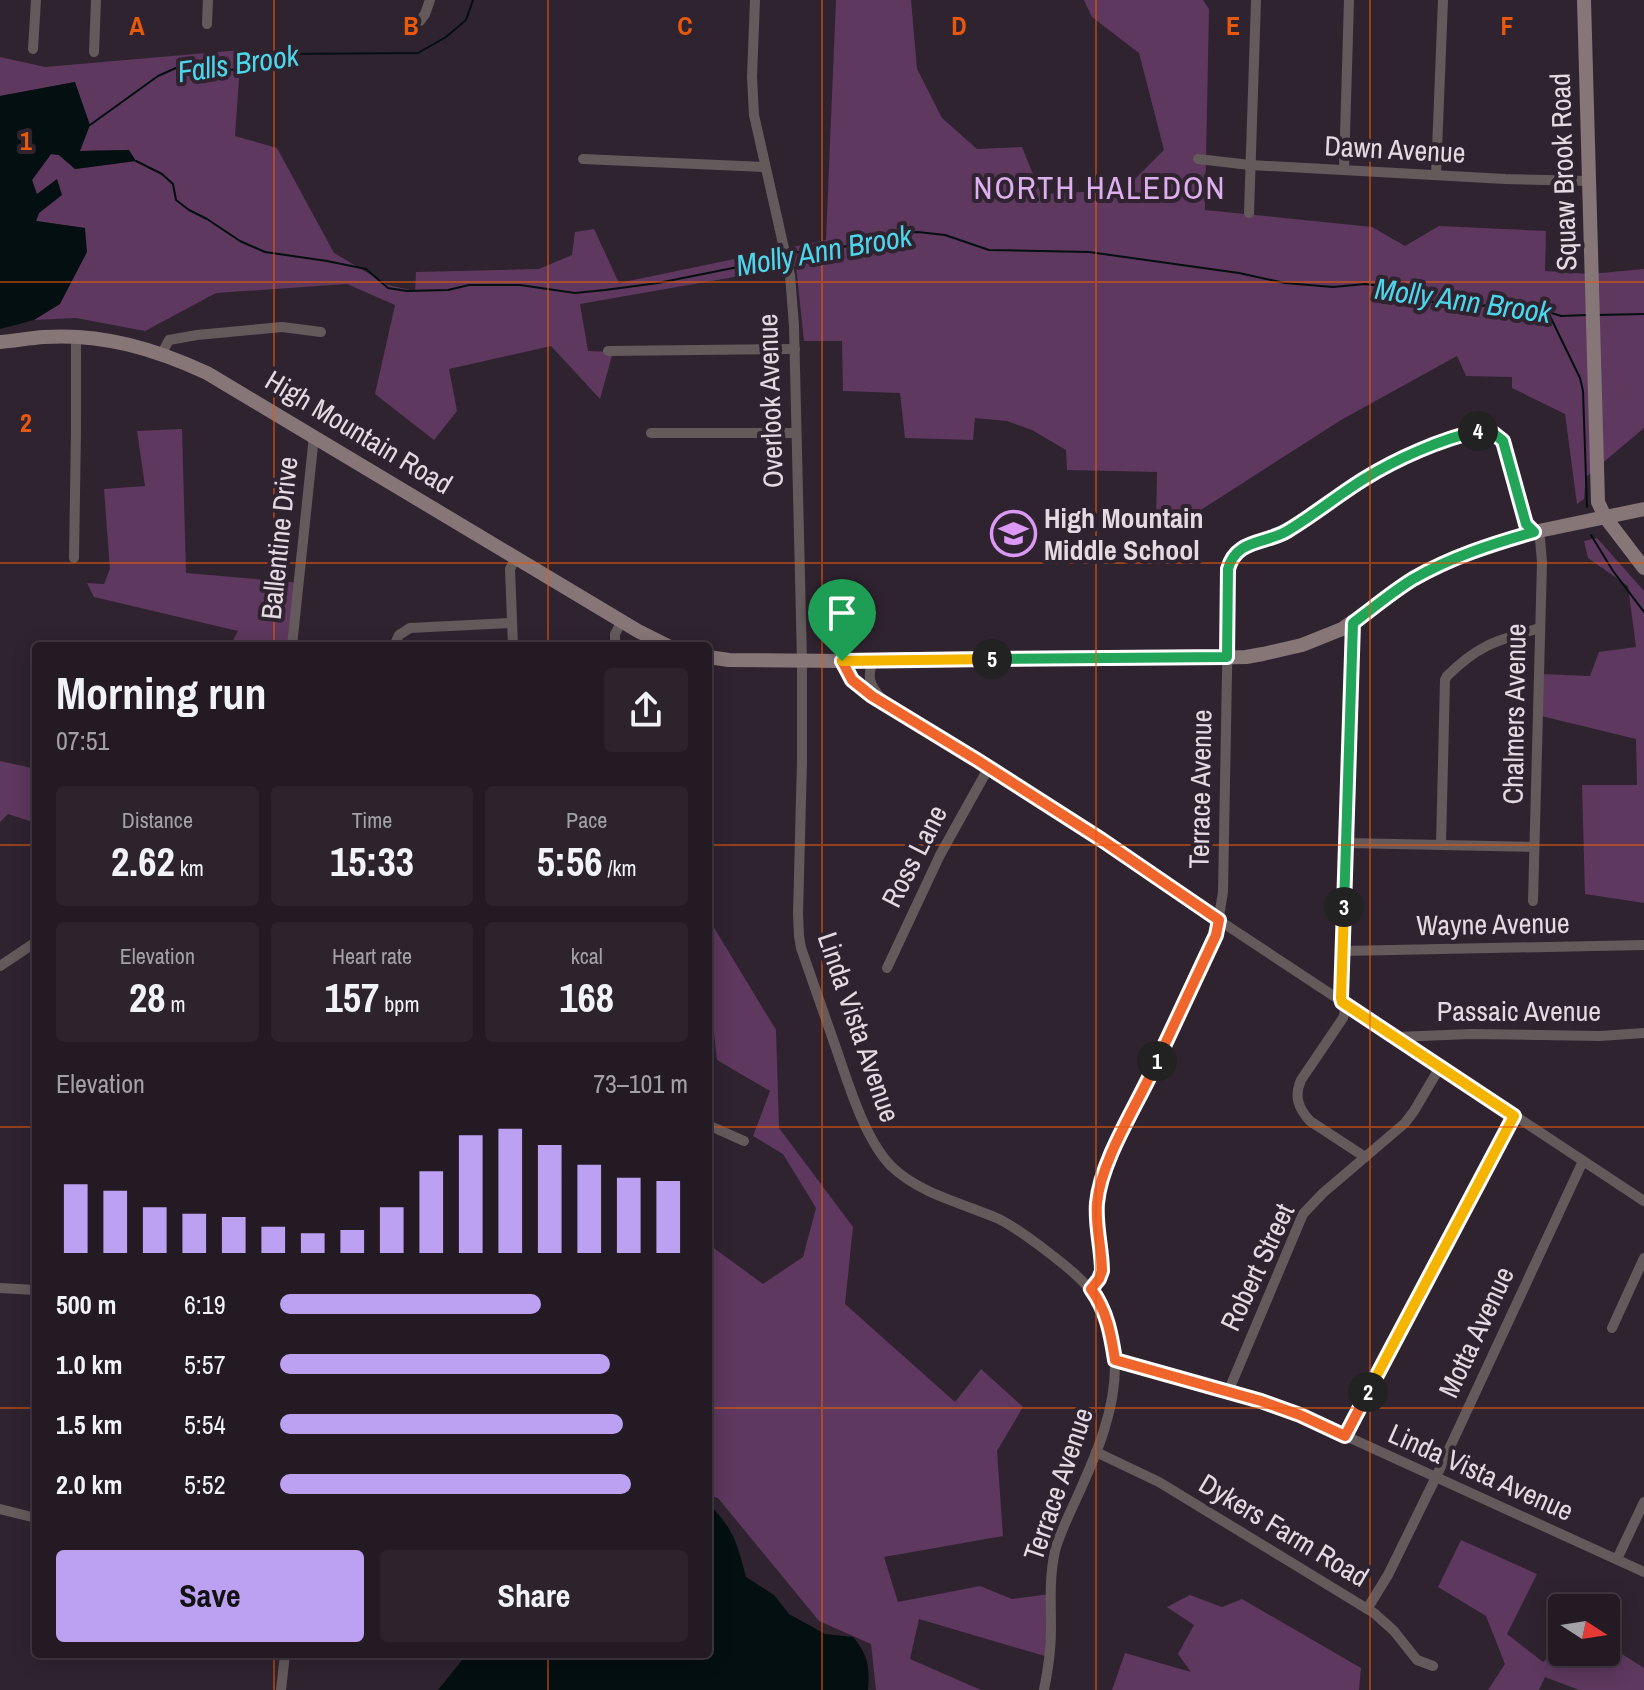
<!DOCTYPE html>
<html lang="en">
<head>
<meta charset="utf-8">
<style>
  :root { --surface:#241a24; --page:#2c232c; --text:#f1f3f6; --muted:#a3a1a6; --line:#413841; --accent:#bca0f2 }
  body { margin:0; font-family:"Archivo Narrow",sans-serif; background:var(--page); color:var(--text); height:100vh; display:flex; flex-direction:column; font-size:30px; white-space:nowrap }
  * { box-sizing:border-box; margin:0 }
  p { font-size:26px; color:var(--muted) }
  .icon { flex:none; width:44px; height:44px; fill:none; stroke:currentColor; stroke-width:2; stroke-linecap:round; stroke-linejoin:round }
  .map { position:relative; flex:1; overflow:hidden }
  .details { position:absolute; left:32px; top:642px; width:680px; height:1016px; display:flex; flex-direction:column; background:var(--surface); border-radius:8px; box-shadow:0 4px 20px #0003,0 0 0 2px var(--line) }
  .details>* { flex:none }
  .needle { width:52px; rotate:102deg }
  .controls { position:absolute; left:1548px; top:1594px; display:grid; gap:16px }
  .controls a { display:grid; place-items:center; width:72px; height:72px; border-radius:8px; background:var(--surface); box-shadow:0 4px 20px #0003,0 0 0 2px var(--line); font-size:40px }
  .pin { position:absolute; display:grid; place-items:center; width:68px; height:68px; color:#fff; margin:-82px -34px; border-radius:50% 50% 50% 0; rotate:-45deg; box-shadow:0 0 8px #0007 }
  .pin .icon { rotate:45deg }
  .km { position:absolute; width:40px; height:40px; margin:-20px; border-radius:50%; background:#222; color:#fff; font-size:22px; line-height:40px; text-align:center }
  .round { display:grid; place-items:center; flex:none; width:84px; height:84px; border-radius:8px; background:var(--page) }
  .headline { display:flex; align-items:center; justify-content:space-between; height:136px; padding:0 24px }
  h1 { font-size:44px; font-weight:700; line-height:60px }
  .stats { display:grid; grid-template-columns:repeat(3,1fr); gap:12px; height:136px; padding:8px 24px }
  .stats div { display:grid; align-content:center; border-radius:8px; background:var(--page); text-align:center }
  .stats b { font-size:40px; font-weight:700 }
  .stats small { font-size:22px; font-weight:400 }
  .stats p { font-size:22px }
  .chart { height:224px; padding:16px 24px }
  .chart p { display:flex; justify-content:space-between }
  .chart svg { width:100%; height:144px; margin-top:8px; stroke:var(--accent); stroke-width:6 }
  .cta { display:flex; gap:16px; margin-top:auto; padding:16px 24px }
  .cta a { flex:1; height:92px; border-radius:8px; background:var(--accent); color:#111; font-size:32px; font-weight:700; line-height:92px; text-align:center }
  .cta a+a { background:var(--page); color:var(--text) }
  ul { padding:0 24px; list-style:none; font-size:26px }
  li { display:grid; grid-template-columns:128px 96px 1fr; align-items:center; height:60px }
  li i { height:20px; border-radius:10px; background:var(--accent) }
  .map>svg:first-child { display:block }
</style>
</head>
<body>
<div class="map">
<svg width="1644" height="1690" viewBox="0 0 1644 1690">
  <rect width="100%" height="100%" fill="#302330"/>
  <g fill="#5e385e">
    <path d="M836 0H911L917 69 942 118 977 149 1022 147 1041 194 1124 190 1164 150 1139 53 1092 17 1084 0H1203L1209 9 1205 210 1372 227 1405 246 1439 226 1546 231 1545 271 1590 274 1644 269V428L1586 477 1584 499 1577 504 1565 414 1512 388V377L1466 376 1457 356 1341 420 1179 524 1156 523 1157 472 1067 470 1066 450 1032 430 1007 421 975 418 973 440 905 438 900 393 843 391 842 341H804L796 266 580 304 588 351 613 352 600 399 551 346 449 369 457 411 434 440 375 394 395 305 347 284 216 293 145 331 76 318 34 320 60 303 85 228 36 221 39 213 32 180 51 154 59 155 75 169 135 161 128 150 80 151 75 82 0 96V57L45 67 241 50 235 136 277 148 334 253 388 285 415 291 416 272 539 269 572 255 575 232 594 229 619 283 826 240Z"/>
    <path d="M182 429 186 573 301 583 293 646H230L238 631 94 597 87 583 104 584 110 569 104 489 145 486 137 431Z"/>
    <path d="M1597 538 1644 591V903L1585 894 1582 785H1637L1636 739 1537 715 1540 674 1590 676 1599 652 1636 647 1628 586 1588 558 1584 541Z"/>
    <path d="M0 761 36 769V823L8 814 0 822Z"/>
    <path d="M708 926H713L776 1030 779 1128 853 1227 845 1304 955 1402 981 1369 1023 1407 997 1451 1003 1536 884 1557 898 1602 980 1586 1012 1599 1050 1594 1048 1657 919 1619 910 1659 981 1690H876L871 1644 819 1621 718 1498 708 1495V1235L715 1249 763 1284 803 1257 816 1208 783 1154 753 1136 770 1091 717 1060 710 997 708 995Z"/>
    <path d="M1461 1540 1537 1574 1507 1634 1543 1662 1562 1644V1652H1606V1644L1644 1668V1690H1579L1545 1677 1539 1690H1488L1505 1664 1486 1616 1438 1587Z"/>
    <path d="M1190 1595 1222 1607 1242 1599 1361 1668 1359 1690H1112L1125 1653 1191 1672 1178 1654 1194 1625 1167 1607Z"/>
  </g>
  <g fill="#040f11">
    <path d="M75 82 90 125 80 151 129 150 136 161 75 169 59 155 51 154 32 180 37 194 57 179 62 195 39 213 36 221 85 228 87 252 60 304 34 320 0 329V96Z"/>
    <path d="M708 1503C734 1530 737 1542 746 1577L774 1595 789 1614 825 1634 853 1637C868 1654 870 1668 868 1690H438L467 1654H708Z"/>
  </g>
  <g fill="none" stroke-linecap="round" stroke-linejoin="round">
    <g stroke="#040f11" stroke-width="2">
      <path d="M90 125 158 76 176 68 244 70 284 54 418 53 446 37 466 20 473 0"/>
      <path d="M136 161 162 174 173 184 176 200 189 210 207 219 240 241 265 252 327 261 366 269 388 288 407 291 448 290 469 285H520L575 293 605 290 658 283 738 267 780 255"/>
      <path d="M790 253 857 245 889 234 918 232 945 235 989 250 1089 252 1239 273 1285 283 1333 287 1365 284 1390 287 1433 302 1471 307 1506 303 1527 305 1561 316 1587 315"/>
      <path d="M1548 312 1580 378 1583 391 1587 507"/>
      <path d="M1597 315 1644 314"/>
      <path d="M1591 535 1613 571 1644 612"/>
    </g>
    <g stroke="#645a5b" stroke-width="10">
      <path d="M755 0 752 77 754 115 790 275 794 326 802 661V761L798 914 799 936 801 948C813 982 825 1017 837 1051 849 1086 865 1139 891 1166 920 1194 962 1203 999 1219 1015 1227 1029 1238 1044 1249 1087 1282 1113 1303 1115 1362 1116 1409 1097 1453 1078 1495 1070 1513 1060 1532 1055 1551 1049 1578 1051 1603 1051 1630 1051 1650 1048 1670 1044 1690"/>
      <path d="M420 21 425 14 430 0"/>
      <path d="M207 24 208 0"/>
      <path d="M33 49 36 0"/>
      <path d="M94 52 96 0"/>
      <path d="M583 159 765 167"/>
      <path d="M1198 159 1250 165 1505 179 1590 181"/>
      <path d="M1344 169 1349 0"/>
      <path d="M1436 175 1443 0"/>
      <path d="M1249 213 1256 0"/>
      <path d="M608 351 795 349"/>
      <path d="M162 353 169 340 197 335 282 327 321 332"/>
      <path d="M651 433H796"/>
      <path d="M74 558 76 431V337"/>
      <path d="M1353 623 1347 854 1341 998 1345 1012 1343 1018 1301 1080C1294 1096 1298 1108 1310 1121L1365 1157"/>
      <path d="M292 646 314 436"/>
      <path d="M394 646 399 635 410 628 512 623"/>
      <path d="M513 646 510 569 516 557"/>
      <path d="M615 646V634L622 621"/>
      <path d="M842 661 852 680 872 696 977 760 1102 840 1205 911 1644 1201"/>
      <path d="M873 661C867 677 869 684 880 697"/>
      <path d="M1347 843 1534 847"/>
      <path d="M1441 845 1445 680 1447 676C1479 644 1498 640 1540 628"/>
      <path d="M1343 951 1644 945"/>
      <path d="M0 966 36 942"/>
      <path d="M887 968 940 855 989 767"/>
      <path d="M1396 1037 1471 1034 1600 1036 1644 1033"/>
      <path d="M708 1125 744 1141"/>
      <path d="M0 1288 36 1290"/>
      <path d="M1091 1289 1099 1279 1102 1271 1096 1205 1099 1188 1105 1168 1216 935 1223 892 1229 564C1243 538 1264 544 1286 532 1313 516 1337 496 1362 480 1384 466 1458 431 1482 431 1491 431 1497 435 1503 441L1526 524 1540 539 1542 562 1533 901"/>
      <path d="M1612 1328 1644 1258"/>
      <path d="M1115 1360 1261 1401 1300 1415 1644 1572"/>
      <path d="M1228 1392 1303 1214 1323 1193 1405 1123 1414 1111 1440 1067"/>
      <path d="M1345 1436 1514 1116"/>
      <path d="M1096 1452 1159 1482 1374 1613 1394 1631 1417 1660 1433 1666"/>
      <path d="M0 1509 36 1518"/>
      <path d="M1617 1559 1644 1502"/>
      <path d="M1367 1609 1388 1575 1436 1477 1583 1161"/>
      <path d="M281 1690 285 1654"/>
    </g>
    <g stroke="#867677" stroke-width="14">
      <path d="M1584 0 1598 502 1605 517 1644 568"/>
      <path d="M0 342C14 341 29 338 44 337 102 333 155 349 207 373L638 631 668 646"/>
      <path d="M708 657 729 660 842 661 909 659 1195 658 1246 657 1263 654 1302 645 1342 629 1412 580 1469 552 1534 532 1644 509"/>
    </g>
  </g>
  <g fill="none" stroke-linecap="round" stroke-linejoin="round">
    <defs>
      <path id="split-1" d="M842 661 852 680 872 696 977 760 1102 840 1219 920 1216 935 1157 1061"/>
      <path id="split-2" d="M1157 1061C1139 1102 1101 1159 1097 1203 1095 1226 1102 1249 1102 1271L1099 1279 1091 1289C1107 1311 1111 1334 1115 1360L1261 1401 1300 1415 1345 1436 1368 1392"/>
      <path id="split-3" d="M1344 907 1341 998 1342 1002 1514 1116 1368 1392"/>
      <path id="split-4" d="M1344 907 1353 623C1373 608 1392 592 1413 579 1451 557 1492 544 1534 532L1526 524 1503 441 1493 433 1478 431"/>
      <path id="split-5" d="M992 659 1227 657 1228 569C1236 539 1265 544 1287 531 1314 515 1338 495 1364 479 1396 459 1441 439 1478 431"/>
      <path id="split-6" d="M842 661 992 659"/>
    </defs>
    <use href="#split-1" stroke="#fff" stroke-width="16"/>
    <use href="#split-2" stroke="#fff" stroke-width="16"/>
    <use href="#split-3" stroke="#fff" stroke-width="16"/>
    <use href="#split-4" stroke="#fff" stroke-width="16"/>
    <use href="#split-5" stroke="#fff" stroke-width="16"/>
    <use href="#split-6" stroke="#fff" stroke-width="16"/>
    <use href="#split-1" stroke="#f0652b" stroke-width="10"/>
    <use href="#split-2" stroke="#f0652b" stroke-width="10"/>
    <use href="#split-3" stroke="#f5b400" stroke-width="10"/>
    <use href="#split-4" stroke="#22a559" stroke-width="10"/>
    <use href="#split-5" stroke="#22a559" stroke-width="10"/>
    <use href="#split-6" stroke="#f5b400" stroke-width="10"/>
  </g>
  <path fill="none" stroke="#e8590c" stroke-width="2" stroke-opacity="0.55" d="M274 0V646M548 0V646M822 0V1690M1096 0V1690M1370 0V1690M0 282H1644M0 563H1644M0 845H36M708 845H1644M0 1127H36M708 1127H1644M0 1408H36M708 1408H1644M274 1654V1690M548 1654V1690"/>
  <defs>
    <symbol id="school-ring" viewBox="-11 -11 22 22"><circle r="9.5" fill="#302330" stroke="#db99f5" stroke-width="1.5"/><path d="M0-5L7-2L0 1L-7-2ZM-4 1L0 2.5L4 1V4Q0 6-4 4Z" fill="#db99f5"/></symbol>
  </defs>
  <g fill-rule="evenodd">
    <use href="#school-ring" x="988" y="508" width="51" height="51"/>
  </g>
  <g text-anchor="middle" stroke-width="8" stroke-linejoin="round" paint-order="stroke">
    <g font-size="28" fill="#e3dae2" stroke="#302330">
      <text transform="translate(1395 149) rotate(3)" y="10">Dawn Avenue</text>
      <text transform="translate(1563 172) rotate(-92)" y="10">Squaw Brook Road</text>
      <text transform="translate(770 401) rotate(-92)" y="10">Overlook Avenue</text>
      <text transform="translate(359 432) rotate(31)" y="10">High Mountain Road</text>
      <text transform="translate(279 538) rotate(-84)" y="10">Ballentine Drive</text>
      <text transform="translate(1514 714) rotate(-89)" y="10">Chalmers Avenue</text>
      <text transform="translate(1200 789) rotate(-89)" y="10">Terrace Avenue</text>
      <text transform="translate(914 856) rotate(-63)" y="10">Ross Lane</text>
      <text transform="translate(1493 924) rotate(-1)" y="10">Wayne Avenue</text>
      <text x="1519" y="1021">Passaic Avenue</text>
      <text transform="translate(859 1027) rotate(71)" y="10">Linda Vista Avenue</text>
      <text transform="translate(1257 1267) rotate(-65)" y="10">Robert Street</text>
      <text transform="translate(1476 1332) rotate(-65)" y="10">Motta Avenue</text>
      <text transform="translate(1481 1472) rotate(24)" y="10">Linda Vista Avenue</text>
      <text transform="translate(1058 1484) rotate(-71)" y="10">Terrace Avenue</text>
      <text transform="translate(1284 1530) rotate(31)" y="10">Dykers Farm Road</text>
    </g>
    <g font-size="28" font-weight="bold" fill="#e3dae2" stroke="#302330" text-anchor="start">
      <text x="1044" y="528">High Mountain<tspan x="1044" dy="32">Middle School</tspan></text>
    </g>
    <g font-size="30" font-style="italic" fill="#4ad7ec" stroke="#302330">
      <text transform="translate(238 64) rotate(-8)" y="10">Falls Brook</text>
      <text transform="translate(824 251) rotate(-10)" y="10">Molly Ann Brook</text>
      <text transform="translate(1463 301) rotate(8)" y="10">Molly Ann Brook</text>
    </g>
    <g font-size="32" letter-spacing="2" fill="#ddafef" stroke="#302330">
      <text x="1100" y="199">NORTH HALEDON</text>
    </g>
  </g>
  <g font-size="26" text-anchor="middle" font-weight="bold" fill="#e8590c" stroke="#302330" stroke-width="8" stroke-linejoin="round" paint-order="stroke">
    <text x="137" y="35">A</text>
    <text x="411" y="35">B</text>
    <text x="685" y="35">C</text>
    <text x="959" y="35">D</text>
    <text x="1233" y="35">E</text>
    <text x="1507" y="35">F</text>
    <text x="26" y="150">1</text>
    <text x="26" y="432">2</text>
  </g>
</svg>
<div class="controls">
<a><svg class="needle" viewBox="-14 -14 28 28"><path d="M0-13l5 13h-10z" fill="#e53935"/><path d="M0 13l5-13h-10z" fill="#a3a1a6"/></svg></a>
</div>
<div class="pin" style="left:842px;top:661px;background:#1e9e55"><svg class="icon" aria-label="arrive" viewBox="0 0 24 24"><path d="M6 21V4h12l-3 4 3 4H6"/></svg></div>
<b class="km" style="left:1157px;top:1061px">1</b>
<b class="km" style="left:1368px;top:1392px">2</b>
<b class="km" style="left:1344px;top:907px">3</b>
<b class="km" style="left:1478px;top:431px">4</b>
<b class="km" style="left:992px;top:659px">5</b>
<section class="details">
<div class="headline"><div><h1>Morning run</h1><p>07:51</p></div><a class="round"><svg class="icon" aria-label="share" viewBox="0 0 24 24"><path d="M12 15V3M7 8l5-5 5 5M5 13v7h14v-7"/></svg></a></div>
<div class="stats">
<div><p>Distance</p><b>2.62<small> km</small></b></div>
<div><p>Time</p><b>15:33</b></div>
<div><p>Pace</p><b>5:56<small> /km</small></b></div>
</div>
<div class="stats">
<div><p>Elevation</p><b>28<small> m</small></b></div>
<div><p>Heart rate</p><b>157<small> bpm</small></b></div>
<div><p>kcal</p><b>168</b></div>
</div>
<div class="chart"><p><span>Elevation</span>73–101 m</p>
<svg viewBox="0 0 160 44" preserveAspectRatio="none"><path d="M5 44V23M15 44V25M25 44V30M35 44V32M45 44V33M55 44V36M65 44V38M75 44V37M85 44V30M95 44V19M105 44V8M115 44V6M125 44V11M135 44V17M145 44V21M155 44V22"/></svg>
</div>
<ul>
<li><b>500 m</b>6:19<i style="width:64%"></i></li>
<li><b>1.0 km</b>5:57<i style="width:81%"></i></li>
<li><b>1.5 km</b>5:54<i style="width:84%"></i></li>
<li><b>2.0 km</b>5:52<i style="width:86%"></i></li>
</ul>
<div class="cta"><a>Save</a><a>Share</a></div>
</section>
</div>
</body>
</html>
